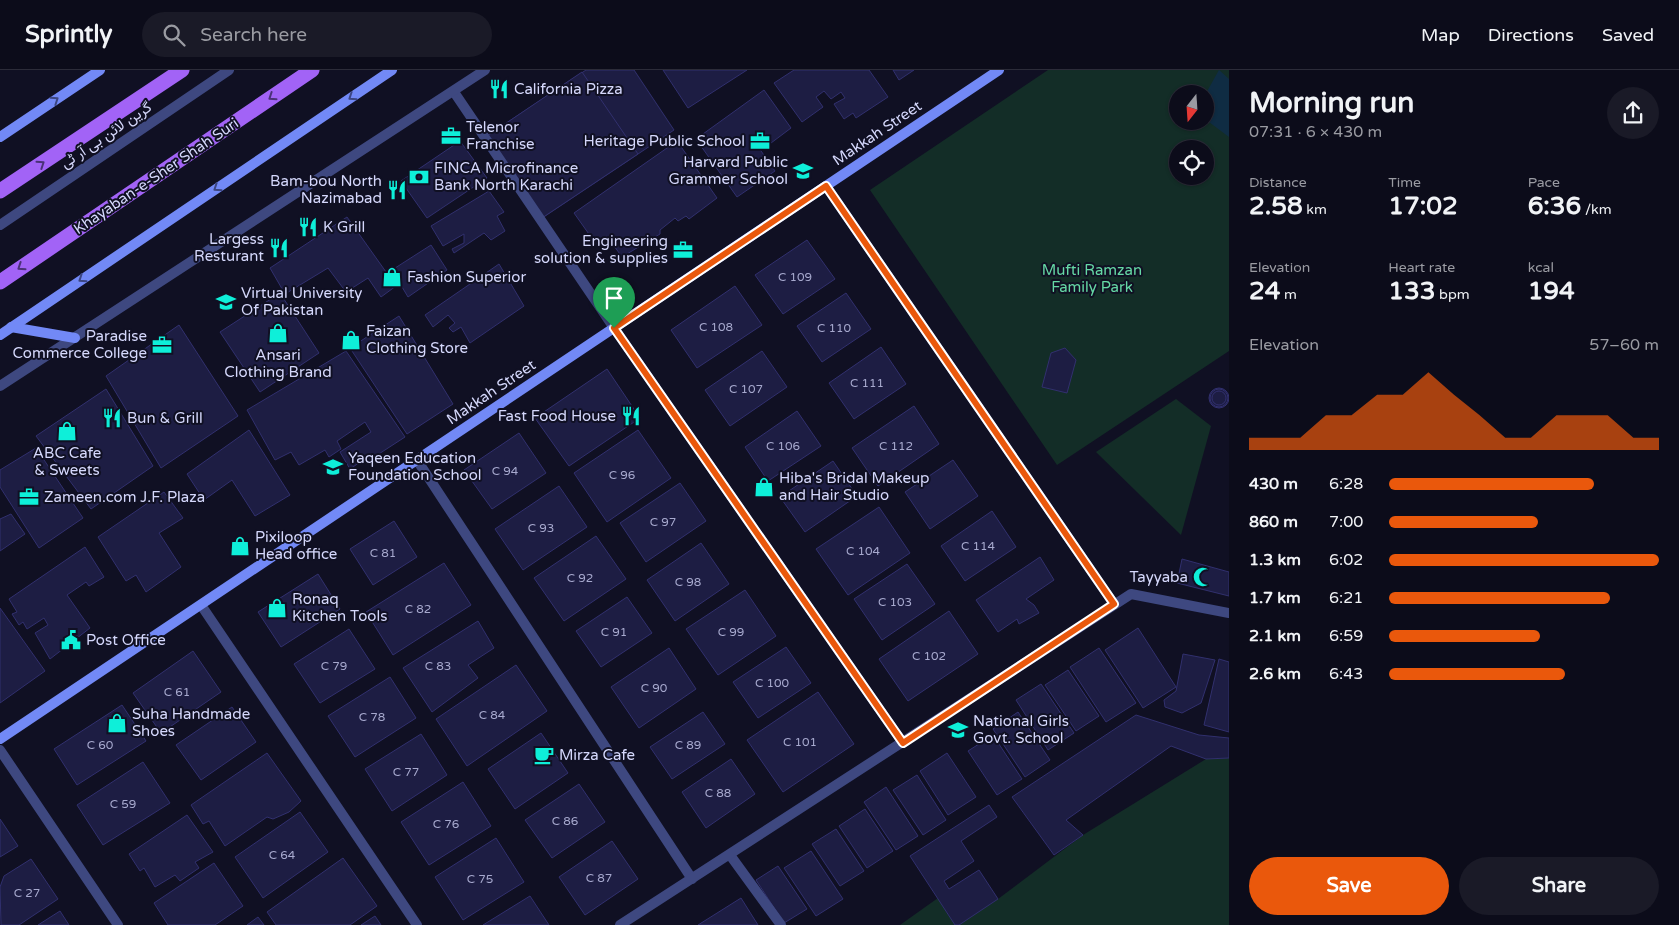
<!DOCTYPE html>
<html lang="en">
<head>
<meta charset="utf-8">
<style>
  :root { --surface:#0c0c1a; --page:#1a1a27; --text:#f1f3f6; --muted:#9a9ba2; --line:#2c2c39; --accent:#ea580c }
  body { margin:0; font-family:"Varela Round",Vazirmatn,sans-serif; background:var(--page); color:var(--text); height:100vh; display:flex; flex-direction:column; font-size:19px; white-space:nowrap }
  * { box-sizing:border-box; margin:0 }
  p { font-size:16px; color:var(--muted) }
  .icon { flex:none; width:28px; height:28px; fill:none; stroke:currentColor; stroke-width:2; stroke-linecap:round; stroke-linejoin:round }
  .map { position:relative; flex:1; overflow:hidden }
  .drawer { display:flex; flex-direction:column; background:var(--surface); width:450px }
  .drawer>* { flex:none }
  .needle { width:32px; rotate:197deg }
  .tools { position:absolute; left:1169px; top:15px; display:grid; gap:10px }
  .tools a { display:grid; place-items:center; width:45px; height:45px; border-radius:50%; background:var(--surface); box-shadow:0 1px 4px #0004,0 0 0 1px var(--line); font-size:25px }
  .pin { position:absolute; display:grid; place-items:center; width:42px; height:42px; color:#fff; margin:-51px -21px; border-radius:50% 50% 50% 0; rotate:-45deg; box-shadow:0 0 5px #0007 }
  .pin .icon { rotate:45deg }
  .round { display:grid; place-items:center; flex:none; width:52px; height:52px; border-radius:26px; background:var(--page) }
  .overview { display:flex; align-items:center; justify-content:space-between; height:85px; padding:0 20px }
  h1 { font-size:28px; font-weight:800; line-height:38px }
  .stats { display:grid; grid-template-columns:repeat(3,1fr); gap:8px; height:85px; padding:5px 20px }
  .stats div { display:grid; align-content:center }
  .stats b { font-size:25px; font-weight:800 }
  .stats small { font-size:14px; font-weight:400 }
  .stats p { font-size:14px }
  .chart { height:140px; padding:10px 20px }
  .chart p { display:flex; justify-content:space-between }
  .chart svg { width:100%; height:90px; margin-top:5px; fill:var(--accent); opacity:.7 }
  .action { display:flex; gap:10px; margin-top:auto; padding:10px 20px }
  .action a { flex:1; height:58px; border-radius:30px; background:var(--accent); color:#fff; font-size:20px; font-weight:800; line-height:58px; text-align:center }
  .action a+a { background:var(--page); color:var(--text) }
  ul { padding:0 20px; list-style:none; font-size:16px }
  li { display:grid; grid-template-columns:80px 60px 1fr; align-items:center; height:38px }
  li i { height:12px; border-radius:6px; background:var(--accent) }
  header { display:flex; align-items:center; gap:30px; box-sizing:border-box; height:70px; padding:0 25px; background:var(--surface); border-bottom:1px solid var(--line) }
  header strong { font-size:24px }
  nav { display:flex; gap:28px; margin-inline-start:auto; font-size:18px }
  .search { width:350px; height:45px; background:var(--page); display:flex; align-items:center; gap:12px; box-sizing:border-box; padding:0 18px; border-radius:28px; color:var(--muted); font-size:19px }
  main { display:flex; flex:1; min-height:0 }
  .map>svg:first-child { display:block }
</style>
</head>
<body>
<header>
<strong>Sprintly</strong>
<div class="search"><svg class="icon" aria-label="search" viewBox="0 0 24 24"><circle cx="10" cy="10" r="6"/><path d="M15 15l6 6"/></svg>Search here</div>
<nav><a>Map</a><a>Directions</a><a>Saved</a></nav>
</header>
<main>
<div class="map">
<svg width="1229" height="855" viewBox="0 0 1229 855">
  <rect width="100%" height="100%" fill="#101023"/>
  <g fill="#132d27" fill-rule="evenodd">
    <path d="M1048 0H1229V281L1057 395 870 120ZM1178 24H1205V51H1178ZM1178 79H1205V106H1178Z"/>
    <path d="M1176 329 1211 356 1181 465 1096 382Z"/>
    <path d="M1229 688V855H959L998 829 1083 765 1206 689Z"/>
    <path d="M938 828 955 855H900Z"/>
  </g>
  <path fill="#0f2c43" d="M1219 0 1229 9V67L1205 49V25Z"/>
  <g fill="#1d1d43" stroke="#31306e">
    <path d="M586 0H634L674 60 542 148 487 66Z"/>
    <path d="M663 0H747L688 38Z"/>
    <path d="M794 0H869L888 27 856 48 853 43 844 49 834 34 845 28 841 22 831 29 824 21 816 27 823 37 802 52 774 13Z"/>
    <path d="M893 0H914L899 10Z"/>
    <path d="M582 2 638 84 542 148 487 66Z"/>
    <path d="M764 20 791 58 771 73 763 61 752 68 775 101 737 127 696 69Z"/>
    <path d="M460 71 487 108 427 148 401 111Z"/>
    <path d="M677 71 717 128 689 149 686 146 678 151 675 148 660 160V164L622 187 607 166 596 174 574 143Z"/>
    <path d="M489 121 504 142 497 146 505 161 491 170 484 163 454 183 452 179 464 173V164L443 176 431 156Z"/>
    <path d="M347 147 396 216 381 227 368 208 346 222 328 198 285 224 270 198Z"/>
    <path d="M807 170 835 209 783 244 755 205Z"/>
    <path d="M431 175 447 200 408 227 392 200Z"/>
    <path d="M499 194 524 236 470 273 461 257 453 262 449 258 455 253 448 245 433 257 425 245Z"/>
    <path d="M735 216 762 255 697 298 671 260Z"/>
    <path d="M280 223 319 283 260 322 220 262Z"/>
    <path d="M846 223 871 259 822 292 797 256Z"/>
    <path d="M399 246 453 334 407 364 350 278Z"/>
    <path d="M179 255 238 346 161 398 106 306Z"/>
    <path d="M881 277 906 314 854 349 829 313Z"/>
    <path d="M1065 278 1076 290 1067 323 1042 317 1051 283Z"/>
    <path d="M346 281 405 367 368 391 366 388 350 399 340 382 371 362 365 352 337 371 341 379 329 387 325 380 299 395 291 382 275 390 247 340Z"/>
    <path d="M762 281 787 317 730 356 705 320Z"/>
    <path d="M607 299 640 348 569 396 535 348Z"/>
    <circle cx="1219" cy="328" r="10"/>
    <path d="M106 319 153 396 91 439 36 366Z"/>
    <circle cx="1219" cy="328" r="9"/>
    <circle cx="1219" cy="328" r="7"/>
    <path d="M914 336 939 374 878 416 852 378Z"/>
    <path d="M797 341 821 376 768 411 745 377Z"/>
    <path d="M249 360 290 425 255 446 232 410 204 430 187 404Z"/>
    <path d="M638 360 671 408 607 452 574 403Z"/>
    <path d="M519 363 546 403 492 439 464 400Z"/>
    <path d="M36 378 83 448 39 478 0 417V400Z"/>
    <path d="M953 390 978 426 930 459 905 422Z"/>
    <path d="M833 391 857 426 805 462 780 427Z"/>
    <path d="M680 413 706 451 646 492 620 453Z"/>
    <path d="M559 416 587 457 523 500 495 459Z"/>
    <path d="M164 422 183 448 159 463 181 497 146 522 136 505 126 511 98 467Z"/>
    <path d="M879 437 910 483 848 525 816 479Z"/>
    <path d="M992 441 1016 477 965 511 941 476Z"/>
    <path d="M11 444 25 464 0 481V449Z"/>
    <path d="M394 451 417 487 373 515 350 479Z"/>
    <path d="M596 466 626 509 564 551 534 508Z"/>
    <path d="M701 473 729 514 675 551 647 510Z"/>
    <path d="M85 477 104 507 89 516 86 512 67 525 90 558 50 589 35 563 48 555 44 548 27 559 23 552 19 555 12 544 17 542 9 529Z"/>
    <path d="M1040 487 1054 510 1026 529 1034 535 1039 543 1019 554 1017 549 998 562 976 530Z"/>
    <path d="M1182 489 1229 502V526L1177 513Z"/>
    <path d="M444 493 471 535 393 585 366 542Z"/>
    <path d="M907 494 935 534 882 570 854 529Z"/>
    <path d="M318 504 340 539 281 577 258 542Z"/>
    <path d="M745 520 776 566 718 605 686 559Z"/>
    <path d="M627 527 652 563 601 597 576 561Z"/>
    <path d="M0 538 45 601 0 633Z"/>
    <path d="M949 541 978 584 908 631 879 589Z"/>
    <path d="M478 551 494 578 468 595 478 608 432 642 403 598Z"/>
    <path d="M1138 558 1176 617 1143 638 1105 580Z"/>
    <path d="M349 559 375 599 320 633 294 594Z"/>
    <path d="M786 577 811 613 758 648 733 612Z"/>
    <path d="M669 578 696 619 639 658 611 617Z"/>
    <path d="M1099 578 1136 633 1106 652 1070 597Z"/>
    <path d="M193 581 221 622 161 663 133 623Z"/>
    <path d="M1183 584 1215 590 1201 633 1182 643 1165 637 1164 630 1176 621Z"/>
    <path d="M1219 589 1229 592V662L1204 655Z"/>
    <path d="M516 595 547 641 467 696 436 649Z"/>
    <path d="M1068 600 1099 646 1076 661 1045 615Z"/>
    <path d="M390 607 416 648 355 687 328 646Z"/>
    <path d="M1041 614 1074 663 1048 680 1016 630Z"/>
    <path d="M818 622 854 674 783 722 747 670Z"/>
    <path d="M122 635 146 671 77 715 54 679Z"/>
    <path d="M232 637 256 672 201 710 176 675Z"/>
    <path d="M703 642 725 674 672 709 650 677Z"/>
    <path d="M1018 642 1050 690 1025 707 993 659Z"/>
    <path d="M1136 645 1199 665 1229 668V688L1206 689 1171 676 1066 750 1083 765 1054 785 1012 727Z"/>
    <path d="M541 663 568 703 515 739 488 699Z"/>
    <path d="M421 664 447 705 392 741 365 699Z"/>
    <path d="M993 665 1022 709 997 725 968 681Z"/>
    <path d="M267 683 301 731 289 742 273 749 267 747 225 776 209 751 203 754 191 735Z"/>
    <path d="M947 683 976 727 948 745 920 701Z"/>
    <path d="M731 689 755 724 706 758 682 722Z"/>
    <path d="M143 692 170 733 103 775 77 735Z"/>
    <path d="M917 705 946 750 923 765 893 720Z"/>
    <path d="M463 712 491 756 429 795 401 752Z"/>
    <path d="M579 714 605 752 552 788 525 750Z"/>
    <path d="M886 717 918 766 896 780 864 732Z"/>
    <path d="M989 735 997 747 961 771 974 791 944 811 949 819 979 800 998 829 959 855H955L910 786Z"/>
    <path d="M865 739 893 781 867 798 839 756Z"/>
    <path d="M300 742 328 782 263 828 235 787Z"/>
    <path d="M187 745 213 782 195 792 199 798 180 811 175 805 155 817 144 798 140 801 129 784Z"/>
    <path d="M0 749 18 776 0 787Z"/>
    <path d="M836 759 864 801 840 816 812 774Z"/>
    <path d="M496 768 524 812 463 850 435 807Z"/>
    <path d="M612 771 638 809 585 845 559 807Z"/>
    <path d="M811 781 843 829 816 846 784 798Z"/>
    <path d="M343 788 377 836 350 855H276L267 842Z"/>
    <path d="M31 789 58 829 19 855H1L0 817 4 806Z"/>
    <path d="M214 793 243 836 215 855H168L154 833Z"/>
    <path d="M778 796 807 839 784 853 756 810Z"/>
    <path d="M530 826 549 855H483Z"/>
    <path d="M741 828 758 855H698Z"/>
    <path d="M60 841 69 855H38Z"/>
    <path d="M375 846 381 855H361Z"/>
    <path d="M258 847 264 855H247Z"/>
  </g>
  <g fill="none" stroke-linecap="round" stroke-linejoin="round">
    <g stroke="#3e4880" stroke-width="10">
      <path d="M0 155 229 0"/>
      <path d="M730 785 781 855"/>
    </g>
    <g stroke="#3e4880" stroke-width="10">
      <path d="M454 22 614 258 903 673"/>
      <path d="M826 116 1114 534"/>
      <path d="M0 316 485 0"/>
      <path d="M417 390 692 809"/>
      <path d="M201 535 417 855"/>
      <path d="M0 680 118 855"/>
      <path d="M620 855 1131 524 1229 543"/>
    </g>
    <g stroke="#7289f6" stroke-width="10">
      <path d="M0 67 100 0"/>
      <path d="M11 257 75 268"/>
      <path d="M0 265 392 0"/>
      <path d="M0 669 999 0"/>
    </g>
    <g stroke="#a263f6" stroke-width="15">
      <path d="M0 121 182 0"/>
      <path d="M0 212 312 0"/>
    </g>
  </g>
  <defs><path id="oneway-chevron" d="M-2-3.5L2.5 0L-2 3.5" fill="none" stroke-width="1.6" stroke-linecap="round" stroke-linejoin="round" transform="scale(1.25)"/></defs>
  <g stroke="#4a3177">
    <use href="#oneway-chevron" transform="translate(272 27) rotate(146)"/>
    <use href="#oneway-chevron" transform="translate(41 94) rotate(-34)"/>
    <use href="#oneway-chevron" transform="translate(21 197) rotate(146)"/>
  </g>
  <g stroke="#3c4682">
    <use href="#oneway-chevron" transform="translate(352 27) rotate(146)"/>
    <use href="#oneway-chevron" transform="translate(55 30) rotate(-34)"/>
    <use href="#oneway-chevron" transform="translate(217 118) rotate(146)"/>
    <use href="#oneway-chevron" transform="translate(82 209) rotate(146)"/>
  </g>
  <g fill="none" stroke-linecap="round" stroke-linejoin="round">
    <defs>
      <path id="route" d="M826 116 1114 534 903 673 614 258Z"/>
    </defs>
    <use href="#route" stroke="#fff" stroke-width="10"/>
    <use href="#route" stroke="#ea580c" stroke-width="6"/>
  </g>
  <defs>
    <symbol id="restaurant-bare" viewBox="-9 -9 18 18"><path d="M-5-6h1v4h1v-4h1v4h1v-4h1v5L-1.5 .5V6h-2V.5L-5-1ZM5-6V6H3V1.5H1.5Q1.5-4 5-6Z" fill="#0eefd9" stroke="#101023" stroke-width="2.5" paint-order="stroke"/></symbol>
    <symbol id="office-bare" viewBox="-9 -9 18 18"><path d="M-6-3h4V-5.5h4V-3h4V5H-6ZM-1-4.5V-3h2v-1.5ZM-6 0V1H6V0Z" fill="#0eefd9" stroke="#101023" stroke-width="2.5" paint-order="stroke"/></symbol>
    <symbol id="school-bare" viewBox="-9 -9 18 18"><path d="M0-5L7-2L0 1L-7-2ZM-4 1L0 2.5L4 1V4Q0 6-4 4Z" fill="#0eefd9" stroke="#101023" stroke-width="2.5" paint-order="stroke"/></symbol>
    <symbol id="bank-bare" viewBox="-9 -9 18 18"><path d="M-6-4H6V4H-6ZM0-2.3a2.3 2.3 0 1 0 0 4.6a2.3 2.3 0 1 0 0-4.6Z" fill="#0eefd9" stroke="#101023" stroke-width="2.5" paint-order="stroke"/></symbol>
    <symbol id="shop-bare" viewBox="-9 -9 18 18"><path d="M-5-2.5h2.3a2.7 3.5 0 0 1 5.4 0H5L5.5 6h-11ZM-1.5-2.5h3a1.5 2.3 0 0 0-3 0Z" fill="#0eefd9" stroke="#101023" stroke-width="2.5" paint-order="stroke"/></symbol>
    <symbol id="mosque-bare" viewBox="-9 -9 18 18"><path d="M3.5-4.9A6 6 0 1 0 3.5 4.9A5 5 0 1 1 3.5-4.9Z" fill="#0eefd9" stroke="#101023" stroke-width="2.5" paint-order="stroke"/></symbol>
    <symbol id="civic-bare" viewBox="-9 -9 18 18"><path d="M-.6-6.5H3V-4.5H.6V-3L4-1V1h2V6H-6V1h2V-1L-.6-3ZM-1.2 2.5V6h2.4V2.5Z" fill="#0eefd9" stroke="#101023" stroke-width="2.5" paint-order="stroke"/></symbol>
    <symbol id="cafe-bare" viewBox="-9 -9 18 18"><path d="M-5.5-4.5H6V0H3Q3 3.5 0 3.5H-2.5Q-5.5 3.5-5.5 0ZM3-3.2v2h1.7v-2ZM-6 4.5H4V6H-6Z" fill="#0eefd9" stroke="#101023" stroke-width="2.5" paint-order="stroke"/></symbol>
  </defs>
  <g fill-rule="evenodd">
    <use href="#restaurant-bare" x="485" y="5" width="28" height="28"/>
    <use href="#office-bare" x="437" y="52" width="28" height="28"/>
    <use href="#office-bare" x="746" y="57" width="28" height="28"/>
    <use href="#school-bare" x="789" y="87" width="28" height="28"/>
    <use href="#bank-bare" x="405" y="93" width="28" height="28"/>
    <use href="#restaurant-bare" x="383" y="106" width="28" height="28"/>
    <use href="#restaurant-bare" x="294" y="143" width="28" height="28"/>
    <use href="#restaurant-bare" x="265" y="164" width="28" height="28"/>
    <use href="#office-bare" x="669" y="166" width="28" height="28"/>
    <use href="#shop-bare" x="378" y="193" width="28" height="28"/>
    <use href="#school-bare" x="212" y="218" width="28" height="28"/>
    <use href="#shop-bare" x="264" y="249" width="28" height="28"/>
    <use href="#shop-bare" x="337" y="256" width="28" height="28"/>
    <use href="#office-bare" x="148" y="261" width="28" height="28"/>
    <use href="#restaurant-bare" x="617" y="332" width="28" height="28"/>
    <use href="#restaurant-bare" x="98" y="334" width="28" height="28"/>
    <use href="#shop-bare" x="53" y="347" width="28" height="28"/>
    <use href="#school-bare" x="319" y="383" width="28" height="28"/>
    <use href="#shop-bare" x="750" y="403" width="28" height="28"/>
    <use href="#office-bare" x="15" y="413" width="28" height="28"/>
    <use href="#shop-bare" x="226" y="462" width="28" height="28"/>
    <use href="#mosque-bare" x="1189" y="493" width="28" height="28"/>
    <use href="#shop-bare" x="263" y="524" width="28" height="28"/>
    <use href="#civic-bare" x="57" y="556" width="28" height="28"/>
    <use href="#shop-bare" x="103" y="639" width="28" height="28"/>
    <use href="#school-bare" x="944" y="646" width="28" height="28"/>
    <use href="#cafe-bare" x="530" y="671" width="28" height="28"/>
  </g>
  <g text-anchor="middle" stroke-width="4" stroke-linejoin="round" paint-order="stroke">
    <g font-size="12" fill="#a7a9ce">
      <text x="795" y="211">C 109</text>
      <text x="716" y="261">C 108</text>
      <text x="834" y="262">C 110</text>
      <text x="867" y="317">C 111</text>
      <text x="746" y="323">C 107</text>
      <text x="783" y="380">C 106</text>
      <text x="896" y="380">C 112</text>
      <text x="505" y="405">C 94</text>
      <text x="622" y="409">C 96</text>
      <text x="663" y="456">C 97</text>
      <text x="541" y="462">C 93</text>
      <text x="978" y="480">C 114</text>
      <text x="863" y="485">C 104</text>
      <text x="383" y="487">C 81</text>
      <text x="580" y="512">C 92</text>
      <text x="688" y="516">C 98</text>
      <text x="895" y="536">C 103</text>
      <text x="418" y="543">C 82</text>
      <text x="614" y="566">C 91</text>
      <text x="731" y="566">C 99</text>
      <text x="929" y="590">C 102</text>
      <text x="334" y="600">C 79</text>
      <text x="438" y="600">C 83</text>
      <text x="772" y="617">C 100</text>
      <text x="654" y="622">C 90</text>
      <text x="177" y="626">C 61</text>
      <text x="492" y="649">C 84</text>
      <text x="372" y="651">C 78</text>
      <text x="800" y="676">C 101</text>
      <text x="100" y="679">C 60</text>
      <text x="688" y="679">C 89</text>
      <text x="406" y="706">C 77</text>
      <text x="718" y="727">C 88</text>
      <text x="123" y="738">C 59</text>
      <text x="565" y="755">C 86</text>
      <text x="446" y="758">C 76</text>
      <text x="282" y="789">C 64</text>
      <text x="599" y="812">C 87</text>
      <text x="480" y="813">C 75</text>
      <text x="27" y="827">C 27</text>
    </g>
    <g font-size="15" fill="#d5d8fc" stroke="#101023" text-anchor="start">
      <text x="514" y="24">California Pizza</text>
      <text x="466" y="62">Telenor<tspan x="466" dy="17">Franchise</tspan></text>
      <text x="745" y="76" text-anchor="end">Heritage Public School</text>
      <text x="788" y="97" text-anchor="end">Harvard Public<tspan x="788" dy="17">Grammer School</tspan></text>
      <text x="434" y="103">FINCA Microfinance<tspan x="434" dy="17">Bank North Karachi</tspan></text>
      <text x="382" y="116" text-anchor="end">Bam-bou North<tspan x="382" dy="17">Nazimabad</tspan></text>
      <text x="323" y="162">K Grill</text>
      <text x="264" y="174" text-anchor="end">Largess<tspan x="264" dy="17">Resturant</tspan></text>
      <text x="668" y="176" text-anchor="end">Engineering<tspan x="668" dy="17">solution &amp; supplies</tspan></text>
      <text x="407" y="212">Fashion Superior</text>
      <text x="241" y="228">Virtual University<tspan x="241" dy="17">Of Pakistan</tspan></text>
      <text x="366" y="266">Faizan<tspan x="366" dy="17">Clothing Store</tspan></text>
      <text x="147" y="271" text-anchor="end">Paradise<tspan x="147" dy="17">Commerce College</tspan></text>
      <text x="278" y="290" text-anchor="middle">Ansari<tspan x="278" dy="17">Clothing Brand</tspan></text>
      <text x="616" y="351" text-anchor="end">Fast Food House</text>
      <text x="127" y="353">Bun &amp; Grill</text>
      <text x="67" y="388" text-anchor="middle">ABC Cafe<tspan x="67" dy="17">&amp; Sweets</tspan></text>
      <text x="348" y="393">Yaqeen Education<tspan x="348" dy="17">Foundation School</tspan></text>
      <text x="779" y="413">Hiba's Bridal Makeup<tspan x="779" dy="17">and Hair Studio</tspan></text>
      <text x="44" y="432">Zameen.com J.F. Plaza</text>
      <text x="255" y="472">Pixiloop<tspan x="255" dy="17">Head office</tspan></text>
      <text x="1188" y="512" text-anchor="end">Tayyaba</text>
      <text x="292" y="534">Ronaq<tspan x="292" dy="17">Kitchen Tools</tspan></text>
      <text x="86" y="575">Post Office</text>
      <text x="132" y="649">Suha Handmade<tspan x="132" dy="17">Shoes</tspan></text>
      <text x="973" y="656">National Girls<tspan x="973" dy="17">Govt. School</tspan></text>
      <text x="559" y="690">Mirza Cafe</text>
    </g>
    <g font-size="15" fill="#d5d8fc" stroke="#101023">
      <text transform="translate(877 63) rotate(-34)" y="5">Makkah Street</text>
      <text transform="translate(106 65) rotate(-34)" y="5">گرین لائن بی آر ٹی</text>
      <text transform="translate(156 106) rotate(-34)" y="5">Khayaban-e-Sher Shah Suri</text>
      <text transform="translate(491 322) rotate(-34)" y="5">Makkah Street</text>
    </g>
    <g font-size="15" fill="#65d8a5" stroke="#101023">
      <text x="1092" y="205">Mufti Ramzan<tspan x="1092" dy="17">Family Park</tspan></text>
    </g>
  </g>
</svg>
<div class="tools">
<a><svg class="needle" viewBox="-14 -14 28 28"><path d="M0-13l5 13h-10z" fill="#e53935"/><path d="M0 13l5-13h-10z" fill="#9a9ba2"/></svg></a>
<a><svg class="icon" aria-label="locate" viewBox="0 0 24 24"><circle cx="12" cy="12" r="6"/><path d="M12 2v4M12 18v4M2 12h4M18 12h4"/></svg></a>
</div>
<div class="pin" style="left:614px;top:258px;background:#1e9e55"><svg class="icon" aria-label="arrive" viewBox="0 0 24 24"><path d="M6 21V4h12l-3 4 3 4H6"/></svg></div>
</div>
<section class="drawer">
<div class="overview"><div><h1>Morning run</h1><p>07:31 · 6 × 430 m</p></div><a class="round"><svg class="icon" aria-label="share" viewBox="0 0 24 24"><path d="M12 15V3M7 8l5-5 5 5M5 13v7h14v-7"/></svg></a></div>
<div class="stats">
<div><p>Distance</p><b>2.58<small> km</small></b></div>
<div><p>Time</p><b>17:02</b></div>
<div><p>Pace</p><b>6:36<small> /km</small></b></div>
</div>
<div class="stats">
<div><p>Elevation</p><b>24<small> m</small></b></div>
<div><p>Heart rate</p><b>133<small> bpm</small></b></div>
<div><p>kcal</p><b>194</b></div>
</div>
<div class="chart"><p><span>Elevation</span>57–60 m</p>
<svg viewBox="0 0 160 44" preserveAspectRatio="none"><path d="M0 44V38L10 38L20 38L30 27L40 27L50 17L60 17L70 6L80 17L90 27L100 38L110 38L120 27L130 27L140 27L150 38L160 38V44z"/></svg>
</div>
<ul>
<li><b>430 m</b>6:28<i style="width:76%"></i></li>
<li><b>860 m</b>7:00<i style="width:55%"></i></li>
<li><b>1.3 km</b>6:02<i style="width:100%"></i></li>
<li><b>1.7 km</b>6:21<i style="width:82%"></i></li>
<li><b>2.1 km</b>6:59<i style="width:56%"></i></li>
<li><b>2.6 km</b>6:43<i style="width:65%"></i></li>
</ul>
<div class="action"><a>Save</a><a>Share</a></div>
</section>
</main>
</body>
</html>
